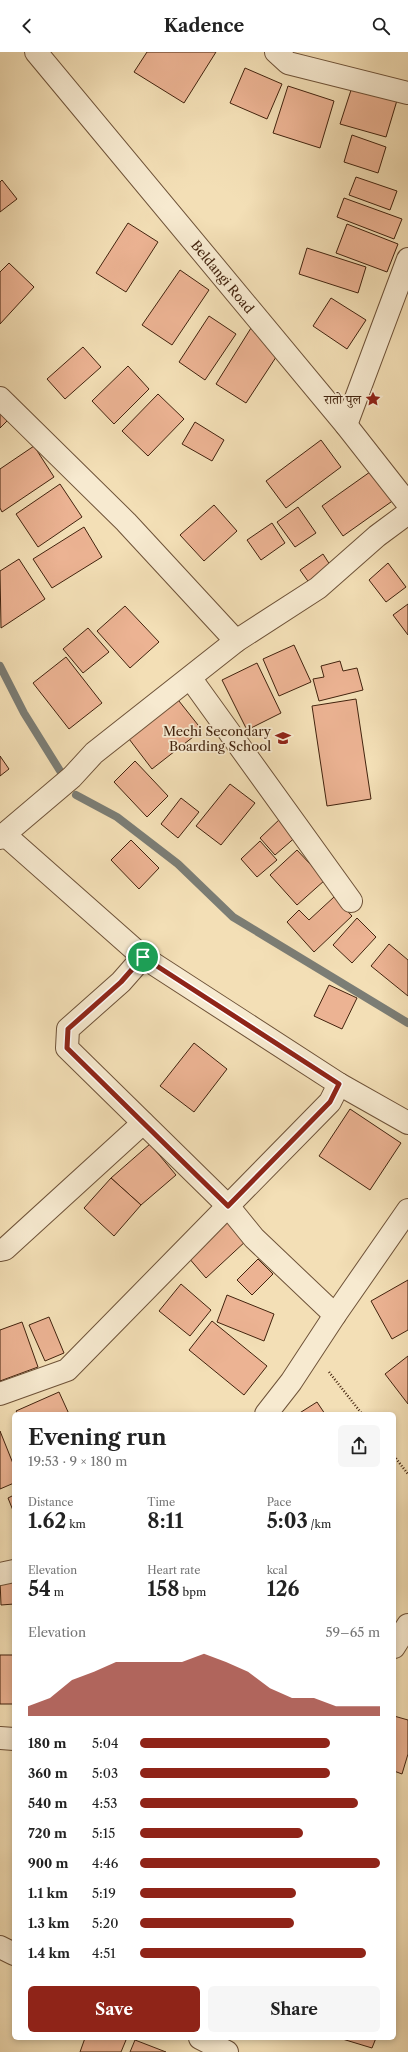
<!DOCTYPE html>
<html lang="en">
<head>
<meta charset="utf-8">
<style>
  :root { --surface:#fff; --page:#f6f6f6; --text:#222; --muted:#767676; --accent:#8f2418 }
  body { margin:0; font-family:"Libre Caslon Text","Noto Serif Devanagari",serif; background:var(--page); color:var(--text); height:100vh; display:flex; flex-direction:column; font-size:15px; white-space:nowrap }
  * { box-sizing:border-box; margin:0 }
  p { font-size:13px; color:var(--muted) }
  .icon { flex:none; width:22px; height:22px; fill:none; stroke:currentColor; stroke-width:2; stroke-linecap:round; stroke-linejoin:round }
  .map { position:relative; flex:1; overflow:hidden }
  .side { position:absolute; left:12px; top:1360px; width:384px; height:628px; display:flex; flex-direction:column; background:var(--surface); border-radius:6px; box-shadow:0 2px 6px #0003 }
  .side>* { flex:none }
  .pin { position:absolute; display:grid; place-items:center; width:34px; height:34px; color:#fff; margin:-17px; border:2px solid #fff; border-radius:50%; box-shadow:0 1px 4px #0007 }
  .round { display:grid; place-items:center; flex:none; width:42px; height:42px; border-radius:6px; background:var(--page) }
  .headline { display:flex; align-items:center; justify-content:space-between; height:68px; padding:0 16px }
  h1 { font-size:22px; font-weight:700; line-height:30px }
  .figures { display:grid; grid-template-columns:repeat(3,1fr); gap:6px; height:68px; padding:4px 16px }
  .figures div { display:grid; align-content:center }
  .figures b { font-size:20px; font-weight:700 }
  .figures small { font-size:11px; font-weight:400 }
  .figures p { font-size:11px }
  .chart { height:112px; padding:8px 16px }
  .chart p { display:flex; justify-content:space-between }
  .chart svg { width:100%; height:72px; margin-top:4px; fill:var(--accent); opacity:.7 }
  .action { display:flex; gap:8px; margin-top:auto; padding:8px 16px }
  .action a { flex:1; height:46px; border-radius:6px; background:var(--accent); color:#fff; font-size:16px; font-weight:700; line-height:46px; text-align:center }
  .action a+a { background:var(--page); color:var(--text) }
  ul { padding:0 16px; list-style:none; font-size:13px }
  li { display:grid; grid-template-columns:64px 48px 1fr; align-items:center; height:30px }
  li i { height:10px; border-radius:5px; background:var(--accent) }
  header { display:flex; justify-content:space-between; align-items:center; height:52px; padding:0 16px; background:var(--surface); font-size:18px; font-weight:700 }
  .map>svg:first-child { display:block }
</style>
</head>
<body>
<header><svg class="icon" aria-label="back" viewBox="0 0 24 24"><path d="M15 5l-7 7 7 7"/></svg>Kadence<svg class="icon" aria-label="search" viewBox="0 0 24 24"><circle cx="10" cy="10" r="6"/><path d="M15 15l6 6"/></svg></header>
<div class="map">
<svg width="408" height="2000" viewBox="0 0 408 2000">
  <rect width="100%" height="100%" fill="#f3dfb6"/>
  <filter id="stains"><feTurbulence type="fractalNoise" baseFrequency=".005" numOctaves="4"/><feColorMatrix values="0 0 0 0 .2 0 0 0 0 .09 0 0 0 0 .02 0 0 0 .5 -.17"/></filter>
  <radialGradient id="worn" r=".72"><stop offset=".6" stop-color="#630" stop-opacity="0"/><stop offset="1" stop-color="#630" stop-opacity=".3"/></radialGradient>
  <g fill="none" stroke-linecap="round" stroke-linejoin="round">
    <g stroke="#7b7d75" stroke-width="8">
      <path d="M0 614 24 661 62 722"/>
      <path d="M76 743 117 765 178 812 233 865 408 971"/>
    </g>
  </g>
  <g fill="#ecb393" stroke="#42230e">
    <path d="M147 0H216L184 51 134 20Z"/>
    <path d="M245 16 282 32 267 67 230 51Z"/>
    <path d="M353 32 398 45 386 85 340 72Z"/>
    <path d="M288 34 334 49 320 96 273 81Z"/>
    <path d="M352 83 386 95 378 121 344 110Z"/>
    <path d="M356 125 397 139 390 158 349 143Z"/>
    <path d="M2 128 17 147 0 160V130Z"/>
    <path d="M344 146 402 167 394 187 337 165Z"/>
    <path d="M128 171 158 190 126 240 96 221Z"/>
    <path d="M347 172 398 192 387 220 336 201Z"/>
    <path d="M307 196 366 215 358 241 299 222Z"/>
    <path d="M9 211 34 235 0 272V220Z"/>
    <path d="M180 218 209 238 172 293 142 273Z"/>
    <path d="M331 246 366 268 347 297 313 274Z"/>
    <path d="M209 264 236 282 205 328 179 310Z"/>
    <path d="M251 276 282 296 246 351 216 332Z"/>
    <path d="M83 295 101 315 65 347 47 327Z"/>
    <path d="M128 314 149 337 114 372 92 349Z"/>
    <path d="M158 342 184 367 148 404 122 379Z"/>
    <path d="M0 362 7 369 0 376Z"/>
    <path d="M195 370 224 388 212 409 182 392Z"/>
    <path d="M321 388 341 415 286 456 266 429Z"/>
    <path d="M34 394 54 425 2 460 0 456V417Z"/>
    <path d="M377 415 398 445 343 484 322 454Z"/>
    <path d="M60 432 82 465 38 495 16 462Z"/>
    <path d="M214 453 237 479 204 509 180 483Z"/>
    <path d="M298 455 316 481 295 495 277 470Z"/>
    <path d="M272 471 285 491 261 508 247 488Z"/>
    <path d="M84 475 102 505 52 536 33 507Z"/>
    <path d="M323 502 332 516 310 532 300 518Z"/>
    <path d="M19 507 45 547 1 576 0 519Z"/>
    <path d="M388 511 406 535 386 550 369 528Z"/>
    <path d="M408 552V583L393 563Z"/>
    <path d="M125 554 159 590 130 616 97 579Z"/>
    <path d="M88 576 109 600 83 621 63 597Z"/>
    <path d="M294 593 311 630 279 644 263 607Z"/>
    <path d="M66 605 102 651 69 677 33 631Z"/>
    <path d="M340 609 343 619 357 616 363 638 319 649 313 627 324 625 321 614Z"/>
    <path d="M257 611 281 661 247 678 222 628Z"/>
    <path d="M175 644 202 678 152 717 126 683Z"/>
    <path d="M356 647 371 747 327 754 312 654Z"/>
    <path d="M0 704 9 717 0 724Z"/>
    <path d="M135 709 168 744 147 765 114 730Z"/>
    <path d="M230 732 255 751 221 793 196 774Z"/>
    <path d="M181 746 199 760 178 786 161 772Z"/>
    <path d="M282 765 298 783 275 803 260 786Z"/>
    <path d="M131 788 159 816 139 837 111 808Z"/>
    <path d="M260 789 277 808 257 825 241 807Z"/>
    <path d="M297 798 325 828 297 853 270 823Z"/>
    <path d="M334 845 352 864 314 900 287 870 299 858 309 868Z"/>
    <path d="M357 866 376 885 352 911 333 893Z"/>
    <path d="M389 892 408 908V944L371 914Z"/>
    <path d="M329 933 357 946 342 977 314 964Z"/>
    <path d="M194 991 227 1017 194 1060 160 1034Z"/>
    <path d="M350 1057 401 1091 370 1138 319 1104Z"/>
    <path d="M150 1092 176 1123 141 1153 111 1126Z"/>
    <path d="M111 1126 141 1153 114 1184 84 1156Z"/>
    <path d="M229 1168 247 1188 206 1226 188 1205Z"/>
    <path d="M258 1207 273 1222 252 1243 237 1228Z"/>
    <path d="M408 1228V1278L392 1287 371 1249Z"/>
    <path d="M181 1232 211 1258 190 1284 159 1259Z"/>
    <path d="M227 1243 274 1262 264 1289 217 1270Z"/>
    <path d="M49 1265 64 1301 45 1309 29 1273Z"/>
    <path d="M212 1269 267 1314 244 1343 189 1298Z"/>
    <path d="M22 1270 38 1315 0 1329V1278Z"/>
    <path d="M408 1304V1352L385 1322Z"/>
    <path d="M59 1340 69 1362H18L16 1359Z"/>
    <path d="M317 1350 325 1362H298Z"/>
    <path d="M0 1379 14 1414V1431L0 1437Z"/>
    <path d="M14 1443V1461L8 1446Z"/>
    <path d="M14 1527V1552L1 1553 0 1528Z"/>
    <rect x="0" y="1603" width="14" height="49"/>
    <path d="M394 1664 408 1668V1702L402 1722 394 1719Z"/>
    <path d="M85 1986H122L126 1988 121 2000H80Z"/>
    <path d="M339 1986H376L372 1996Z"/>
    <path d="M135 1988 166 2000H130Z"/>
  </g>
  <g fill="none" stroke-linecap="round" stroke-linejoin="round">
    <defs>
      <g id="minor">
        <path id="s1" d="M36 0 346 373 408 452"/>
        <path d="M276 0 288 11 408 41"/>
        <path d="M0 346 126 470 236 589"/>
        <path d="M346 373 408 207"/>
        <path d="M191 627 351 849"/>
        <path d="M5 783 143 905 121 930 68 977 67 996 228 1154 254 1186 335 1263"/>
        <path d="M0 786 72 725 94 701 236 589 318 536 377 484 408 461"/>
        <path d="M339 1032 408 1071"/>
        <path d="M0 1198 5 1197 143 1071"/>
        <path d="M0 1342 67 1318 330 1050 339 1032 143 905"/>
        <path d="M266 1362 291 1330 335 1263 408 1158"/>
        <path d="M0 1522 14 1519"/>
        <path d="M394 1595 408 1573"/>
        <path d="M0 1686 14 1687"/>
        <path d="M0 1895 14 1902"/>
        <path d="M200 1986 227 2000"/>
      </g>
    </defs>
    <use href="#minor" stroke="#6e5238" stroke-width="24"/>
    <g stroke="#42230e" stroke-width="2.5" stroke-dasharray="1 2" stroke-linecap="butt">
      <path d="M329 1320 362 1362"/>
      <path d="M394 1404 408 1422"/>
    </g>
    <use href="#minor" stroke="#f7ead0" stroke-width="22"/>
  </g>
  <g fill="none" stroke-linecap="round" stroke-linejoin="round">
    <defs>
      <path id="route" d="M143 905 339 1032 330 1050 228 1154 67 996 68 977 121 930Z"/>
    </defs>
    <use href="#route" stroke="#fff" stroke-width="8"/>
    <use href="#route" stroke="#8f2418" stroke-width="5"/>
  </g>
  <defs>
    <symbol id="sight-bare" viewBox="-9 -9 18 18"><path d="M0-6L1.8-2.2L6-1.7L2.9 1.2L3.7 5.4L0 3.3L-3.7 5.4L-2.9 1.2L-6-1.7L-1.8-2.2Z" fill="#8f2418" stroke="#f7ead0" stroke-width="2.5" paint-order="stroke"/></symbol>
    <symbol id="school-bare" viewBox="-9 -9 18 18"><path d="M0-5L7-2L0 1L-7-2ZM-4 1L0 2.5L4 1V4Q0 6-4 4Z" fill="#8f2418" stroke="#f7ead0" stroke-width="2.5" paint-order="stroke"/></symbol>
  </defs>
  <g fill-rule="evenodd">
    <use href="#sight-bare" x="362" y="336" width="22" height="22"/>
    <use href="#school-bare" x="272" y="675" width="22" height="22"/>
  </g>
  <g text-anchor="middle" stroke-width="3.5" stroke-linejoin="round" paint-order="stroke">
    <g font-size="13" fill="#42230e" stroke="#f7ead0">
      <text dy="5" stroke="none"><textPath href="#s1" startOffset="292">Beldangi Road</textPath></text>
    </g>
    <g font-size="13" fill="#42230e" stroke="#f7ead0" text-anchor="end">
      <text x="361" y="352">रातो पुल</text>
      <text x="271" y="684">Mechi Secondary<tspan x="271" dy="15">Boarding School</tspan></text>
    </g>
  </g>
  <rect width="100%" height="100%" filter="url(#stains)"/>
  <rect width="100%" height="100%" fill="url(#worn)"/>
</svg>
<div class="pin" style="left:143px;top:905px;background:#1e9e55"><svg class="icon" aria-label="arrive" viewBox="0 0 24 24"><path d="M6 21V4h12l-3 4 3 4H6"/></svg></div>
<section class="side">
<div class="headline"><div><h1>Evening run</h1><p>19:53 · 9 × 180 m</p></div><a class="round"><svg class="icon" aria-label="share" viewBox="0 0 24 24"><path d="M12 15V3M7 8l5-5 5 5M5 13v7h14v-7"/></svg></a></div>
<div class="figures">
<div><p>Distance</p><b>1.62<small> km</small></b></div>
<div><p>Time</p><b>8:11</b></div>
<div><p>Pace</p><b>5:03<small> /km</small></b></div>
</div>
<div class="figures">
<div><p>Elevation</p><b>54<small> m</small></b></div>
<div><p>Heart rate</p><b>158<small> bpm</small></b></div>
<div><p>kcal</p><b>126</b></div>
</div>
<div class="chart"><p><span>Elevation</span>59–65 m</p>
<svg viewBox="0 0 160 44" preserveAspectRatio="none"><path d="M0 44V38L10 33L20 22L30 17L40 11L50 11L60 11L70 11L80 6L90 11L100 17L110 27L120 33L130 33L140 38L150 38L160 38V44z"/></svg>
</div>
<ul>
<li><b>180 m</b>5:04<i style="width:79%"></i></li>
<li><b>360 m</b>5:03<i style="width:79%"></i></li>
<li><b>540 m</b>4:53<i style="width:91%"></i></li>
<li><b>720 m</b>5:15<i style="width:68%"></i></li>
<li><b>900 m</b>4:46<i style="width:100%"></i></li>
<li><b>1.1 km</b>5:19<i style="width:65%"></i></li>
<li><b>1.3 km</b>5:20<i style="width:64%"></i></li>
<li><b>1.4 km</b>4:51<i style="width:94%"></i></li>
</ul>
<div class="action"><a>Save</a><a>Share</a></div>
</section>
</div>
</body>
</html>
